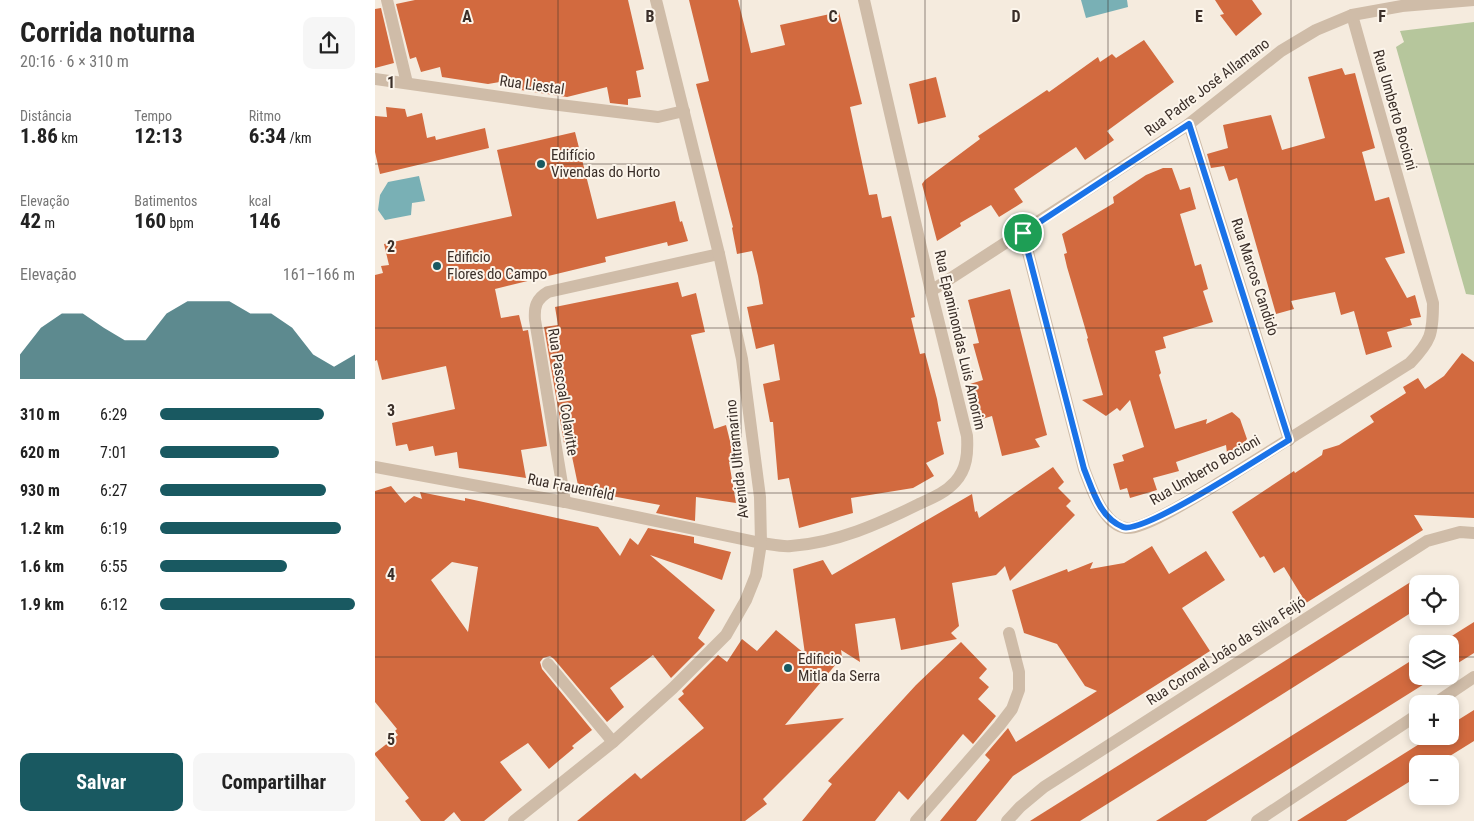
<!DOCTYPE html>
<html lang="pt">
<head>
<meta charset="utf-8">
<style>
  :root { --surface:#fff; --page:#f6f6f6; --text:#222; --muted:#767676; --accent:#195961 }
  body { margin:0; font-family:"Roboto Condensed",sans-serif; background:var(--page); color:var(--text); height:100vh; display:flex; flex-direction:column; font-size:19px; white-space:nowrap }
  * { box-sizing:border-box; margin:0 }
  p { font-size:16px; color:var(--muted) }
  .icon { flex:none; width:28px; height:28px; fill:none; stroke:currentColor; stroke-width:2; stroke-linecap:round; stroke-linejoin:round }
  .map { position:relative; flex:1; overflow:hidden }
  .sheet { display:flex; flex-direction:column; background:var(--surface); width:375px }
  .sheet>* { flex:none }
  .buttons { position:absolute; left:1034px; top:575px; display:grid; gap:10px }
  .buttons a { display:grid; place-items:center; width:50px; height:50px; border-radius:10px; background:var(--surface); box-shadow:0 2px 8px #0003; font-size:25px }
  .pin { position:absolute; display:grid; place-items:center; width:42px; height:42px; color:#fff; margin:-21px; border:2px solid #fff; border-radius:50%; box-shadow:0 1px 5px #0007 }
  .round { display:grid; place-items:center; flex:none; width:52px; height:52px; border-radius:10px; background:var(--page) }
  .head { display:flex; align-items:center; justify-content:space-between; height:85px; padding:0 20px }
  h1 { font-size:28px; font-weight:700; line-height:38px }
  .stats { display:grid; grid-template-columns:repeat(3,1fr); gap:8px; height:85px; padding:5px 20px }
  .stats div { display:grid; align-content:center }
  .stats b { font-size:21px; font-weight:700 }
  .stats small { font-size:14px; font-weight:400 }
  .stats p { font-size:14px }
  .chart { height:140px; padding:10px 20px }
  .chart p { display:flex; justify-content:space-between }
  .chart svg { width:100%; height:90px; margin-top:5px; fill:var(--accent); opacity:.7 }
  .primary-button { display:flex; gap:10px; margin-top:auto; padding:10px 20px }
  .primary-button a { flex:1; height:58px; border-radius:10px; background:var(--accent); color:#fff; font-size:20px; font-weight:700; line-height:58px; text-align:center }
  .primary-button a+a { background:var(--page); color:var(--text) }
  ul { padding:0 20px; list-style:none; font-size:16px }
  li { display:grid; grid-template-columns:80px 60px 1fr; align-items:center; height:38px }
  li i { height:12px; border-radius:6px; background:var(--accent) }
  main { display:flex; flex:1; min-height:0 }
  .map>svg:first-child { display:block }
</style>
</head>
<body>
<main>
<section class="sheet">
<div class="head"><div><h1>Corrida noturna</h1><p>20:16 · 6 × 310 m</p></div><a class="round"><svg class="icon" aria-label="share" viewBox="0 0 24 24"><path d="M12 15V3M7 8l5-5 5 5M5 13v7h14v-7"/></svg></a></div>
<div class="stats">
<div><p>Distância</p><b>1.86<small> km</small></b></div>
<div><p>Tempo</p><b>12:13</b></div>
<div><p>Ritmo</p><b>6:34<small> /km</small></b></div>
</div>
<div class="stats">
<div><p>Elevação</p><b>42<small> m</small></b></div>
<div><p>Batimentos</p><b>160<small> bpm</small></b></div>
<div><p>kcal</p><b>146</b></div>
</div>
<div class="chart"><p><span>Elevação</span>161–166 m</p>
<svg viewBox="0 0 160 44" preserveAspectRatio="none"><path d="M0 44V32L10 19L20 12L30 12L40 19L50 25L60 25L70 12L80 6L90 6L100 6L110 12L120 12L130 19L140 32L150 38L160 32V44z"/></svg>
</div>
<ul>
<li><b>310 m</b>6:29<i style="width:84%"></i></li>
<li><b>620 m</b>7:01<i style="width:61%"></i></li>
<li><b>930 m</b>6:27<i style="width:85%"></i></li>
<li><b>1.2 km</b>6:19<i style="width:93%"></i></li>
<li><b>1.6 km</b>6:55<i style="width:65%"></i></li>
<li><b>1.9 km</b>6:12<i style="width:100%"></i></li>
</ul>
<div class="primary-button"><a>Salvar</a><a>Compartilhar</a></div>
</section>
<div class="map">
<svg width="1099" height="821" viewBox="0 0 1099 821">
  <rect width="100%" height="100%" fill="#f5ebde"/>
  <path fill="#b6c69c" d="M1099 22V295L1091 294 1021 47 1029 42 1025 31Z"/>
  <g fill="#79b0b5">
    <path d="M706 0H752L753 7 711 18Z"/>
    <path d="M44 176 50 201 37 203 36 215 10 220 3 210 5 195 13 182Z"/>
  </g>
  <g fill="#d26a3f" fill-rule="evenodd">
    <path d="M40 0H253L269 69 261 71 266 97 253 99V105L235 103 232 87 192 97 139 89 137 80 113 84 67 77 65 67 46 72 41 57 35 59 21 4Z"/>
    <path d="M314 0H363L376 53 410 45 405 25 464 12 487 104 475 107 494 195 502 194 507 218 516 216 540 317 536 318 545 354 550 353 562 399 566 421 562 422 569 454 551 463 559 476 538 488 476 498 478 513 424 528 414 478 403 480 398 422H395L388 384 405 380 399 344 381 349 372 307 388 304 383 276 377 251 362 254 357 228 358 227 321 84 334 81Z"/>
    <path d="M840 0H877L887 14 861 36 845 15 849 14Z"/>
    <path d="M6 8 19 63 0 68V9Z"/>
    <path d="M769 40 799 82 732 131 739 140 710 160 701 147 639 189 648 202 624 217 616 205 585 223 586 226 562 241 547 184 550 180 605 139 603 136 672 90 674 92 723 57 725 62 737 54 741 58Z"/>
    <path d="M967 68 970 75 980 73 1000 148 987 152 1000 201 1014 197 1030 253 1010 258 1032 298 1040 295 1046 317 1035 319 1037 325 1012 332 1017 347 991 355 979 311 966 315 960 292 916 301 919 309 901 314 862 178 854 181 849 166 836 168 832 154 853 148 848 125 896 115 907 150 950 138 933 77Z"/>
    <path d="M561 77 571 117 543 124 534 84Z"/>
    <path d="M11 107 30 109 32 117 47 113 52 138 60 136 61 140 110 128 114 148 5 174 0 152V116L12 117Z"/>
    <path d="M200 132 222 219 300 201 305 222 307 221 313 241 293 246 292 242 230 257 231 262 120 289 126 318 144 315 148 331 153 330 172 446 146 450 151 478 84 468 82 452 60 456 58 446 34 451 32 444 21 446 17 423 80 409 71 366 7 380 2 360 0 361V275L8 273 6 266 14 265 9 244 137 216 122 150Z"/>
    <path d="M788 168H797L805 190 815 187 821 209 805 214 820 266 826 264 833 289 828 291 838 322 788 337 791 348 780 351 786 373 784 375 800 429 832 419 831 424 857 412 865 419 872 439 866 446 852 453 851 445 801 462 804 471 778 478 782 490 755 498 752 488 745 490 738 464 749 461 747 455 769 447 755 400 745 411 742 408 731 416 707 400 728 395 712 339 713 338 692 267 689 254 692 253 687 234 739 203 738 197 771 175Z"/>
    <path d="M303 282 307 297 321 293 330 332 316 335 339 429 351 425 360 461 354 462 361 503 321 497 320 521 281 513 285 505 204 490 194 442 189 443 169 327 183 325 180 307Z"/>
    <path d="M635 289 672 435 660 439 665 447 627 456 617 416 604 420 595 384 608 380 598 344 604 343 593 300Z"/>
    <path d="M1087 353 1099 362V518L1039 515 1048 530 931 603 909 567 899 573 889 556 885 558 857 512 919 471 920 473 947 455 948 450 964 445 999 422 995 416 1031 393 1028 387 1043 378 1050 389 1069 376Z"/>
    <path d="M678 467 689 482 683 488 696 501 691 506 700 515 635 581 630 566 621 575 577 583 584 626 576 633 582 639 526 650 520 618 480 624 485 662 466 650 467 657 410 725 469 718 388 799 392 804 370 821H202L260 773 266 779 329 728 303 699 309 694 307 691 343 655 352 662 367 639 382 651 401 630 430 654 418 569 448 560 457 575 597 494 600 512 602 511 604 518Z"/>
    <path d="M16 486 30 503 39 496 47 499 45 492 90 501V498L223 527 245 556 255 538 263 545 273 528 319 537V543L356 552 347 580 275 555 340 610 323 638 330 644 296 678 278 655 235 688 249 707 232 722 179 659 175 656 168 658 165 662 167 669 217 730 197 746 199 748 174 769 153 743 125 762 147 790 109 821H86L79 812 69 821H46L30 801 34 798 0 755V753L23 735 20 731 22 729 0 702V491ZM77 562 103 567 93 632 56 580Z"/>
    <path d="M777 546 794 574 831 551 850 580 807 608 835 651 638 776 601 821H565L615 760 610 755 633 728 641 742 722 691 710 686 682 644 649 633 637 590 692 569 693 572 718 562 715 569 749 563Z"/>
    <path d="M1042 578V609L860 724 705 821H655Z"/>
    <path d="M1099 622V653L1075 668V644H1064Z"/>
    <path d="M586 642 612 669 604 678 614 687 603 699 621 716 598 744 588 734 533 800 524 791 500 821H427L457 784 453 781 541 685Z"/>
    <path d="M1042 657V676H1062L831 821H781Z"/>
    <path d="M1099 710V741L1062 764H1042V777L971 821H922L1057 736H1075V725Z"/>
  </g>
  <g fill="none" stroke-linecap="round" stroke-linejoin="round">
    <g stroke="#cfbca8" stroke-width="12">
      <path d="M12 0 32 83"/>
      <path d="M0 79 168 103 283 117 309 111"/>
      <path d="M814 124 914 440"/>
      <path d="M648 233 709 469C716 487 728 525 751 528 769 531 833 489 852 478 913 440 974 402 1035 363 1056 341 1058 334 1058 303L977 15"/>
      <path d="M556 291 814 124 906 51 941 30 977 15 1027 6 1099 0"/>
      <path d="M0 467 190 502 386 543C395 544 406 547 416 546 461 543 504 524 544 504 557 498 570 493 580 482 592 469 593 453 592 436L556 291 489 0"/>
      <path d="M190 502 160 320C159 307 161 299 173 292L344 254"/>
      <path d="M173 664 238 742"/>
      <path d="M1059 704 1099 677"/>
      <path d="M139 821 238 742 298 688 351 635 371 600 381 575 386 543 385 497 367 359 344 254 281 0"/>
      <path d="M541 821 624 726 637 709 644 690V672L634 633"/>
      <path d="M632 821 645 807 669 787 1052 541 1085 532 1099 533"/>
      <path d="M882 821 1042 715"/>
    </g>
  </g>
  <g fill="none" stroke-linecap="round" stroke-linejoin="round">
    <defs>
      <path id="route" d="M814 124 914 440C890 454 768 535 748 527 725 518 718 491 709 469L648 233Z"/>
    </defs>
    <use href="#route" stroke="#fff" stroke-width="10"/>
    <use href="#route" stroke="#1a73e8" stroke-width="6"/>
  </g>
  <path fill="none" stroke="#3b2f29" stroke-width="1" stroke-opacity="0.55" d="M183 0V821M366 0V821M550 0V821M733 0V821M916 0V821M0 164H1099M0 328H1099M0 493H1099M0 657H1042M1075 657H1099"/>
  <g fill="#195961" stroke="#fcf5eb" stroke-width="2">
    <circle cx="166" cy="164" r="5"/>
    <circle cx="62" cy="266" r="5"/>
    <circle cx="413" cy="668" r="5"/>
  </g>
  <g text-anchor="middle" stroke-width="4" stroke-linejoin="round" paint-order="stroke">
    <g font-size="15" fill="#3b2f29" stroke="#fcf5eb">
      <text transform="translate(157 85) rotate(8)" y="5">Rua Liestal</text>
      <text transform="translate(832 87) rotate(-37)" y="5">Rua Padre José Allamano</text>
      <text transform="translate(1020 110) rotate(74)" y="5">Rua Umberto Bocioni</text>
      <text transform="translate(880 277) rotate(72)" y="5">Rua Marcos Candido</text>
      <text transform="translate(585 340) rotate(77)" y="5">Rua Epaminondas Luis Amorim</text>
      <text transform="translate(188 392) rotate(81)" y="5">Rua Pascoal Colavitte</text>
      <text transform="translate(362 459) rotate(-96)" y="5">Avenida Ultramarino</text>
      <text transform="translate(830 470) rotate(-30)" y="5">Rua Umberto Bocioni</text>
      <text transform="translate(196 487) rotate(11)" y="5">Rua Frauenfeld</text>
      <text transform="translate(851 651) rotate(-33)" y="5">Rua Coronel João da Silva Feijó</text>
    </g>
    <g font-size="15" fill="#3b2f29" stroke="#fcf5eb" text-anchor="start">
      <text x="176" y="160">Edifício<tspan x="176" dy="17">Vivendas do Horto</tspan></text>
      <text x="72" y="262">Edificio<tspan x="72" dy="17">Flores do Campo</tspan></text>
      <text x="423" y="664">Edificio<tspan x="423" dy="17">Mitla da Serra</tspan></text>
    </g>
  </g>
  <g font-size="16" text-anchor="middle" font-weight="bold" fill="#3b2f29" stroke="#fcf5eb" stroke-width="4" stroke-linejoin="round" paint-order="stroke">
    <text x="92" y="22">A</text>
    <text x="275" y="22">B</text>
    <text x="458" y="22">C</text>
    <text x="641" y="22">D</text>
    <text x="824" y="22">E</text>
    <text x="1007" y="22">F</text>
    <text x="16" y="88">1</text>
    <text x="16" y="252">2</text>
    <text x="16" y="416">3</text>
    <text x="16" y="580">4</text>
    <text x="16" y="745">5</text>
  </g>
</svg>
<div class="buttons">
<a><svg class="icon" aria-label="locate" viewBox="0 0 24 24"><circle cx="12" cy="12" r="6"/><path d="M12 2v4M12 18v4M2 12h4M18 12h4"/></svg></a>
<a><svg class="icon" aria-label="layers" viewBox="0 0 24 24"><path d="M12 4l9 5-9 5-9-5zM3 14l9 5 9-5"/></svg></a>
<a>+</a>
<a>−</a>
</div>
<div class="pin" style="left:648px;top:233px;background:#1e9e55"><svg class="icon" aria-label="arrive" viewBox="0 0 24 24"><path d="M6 21V4h12l-3 4 3 4H6"/></svg></div>
</div>
</main>
</body>
</html>
